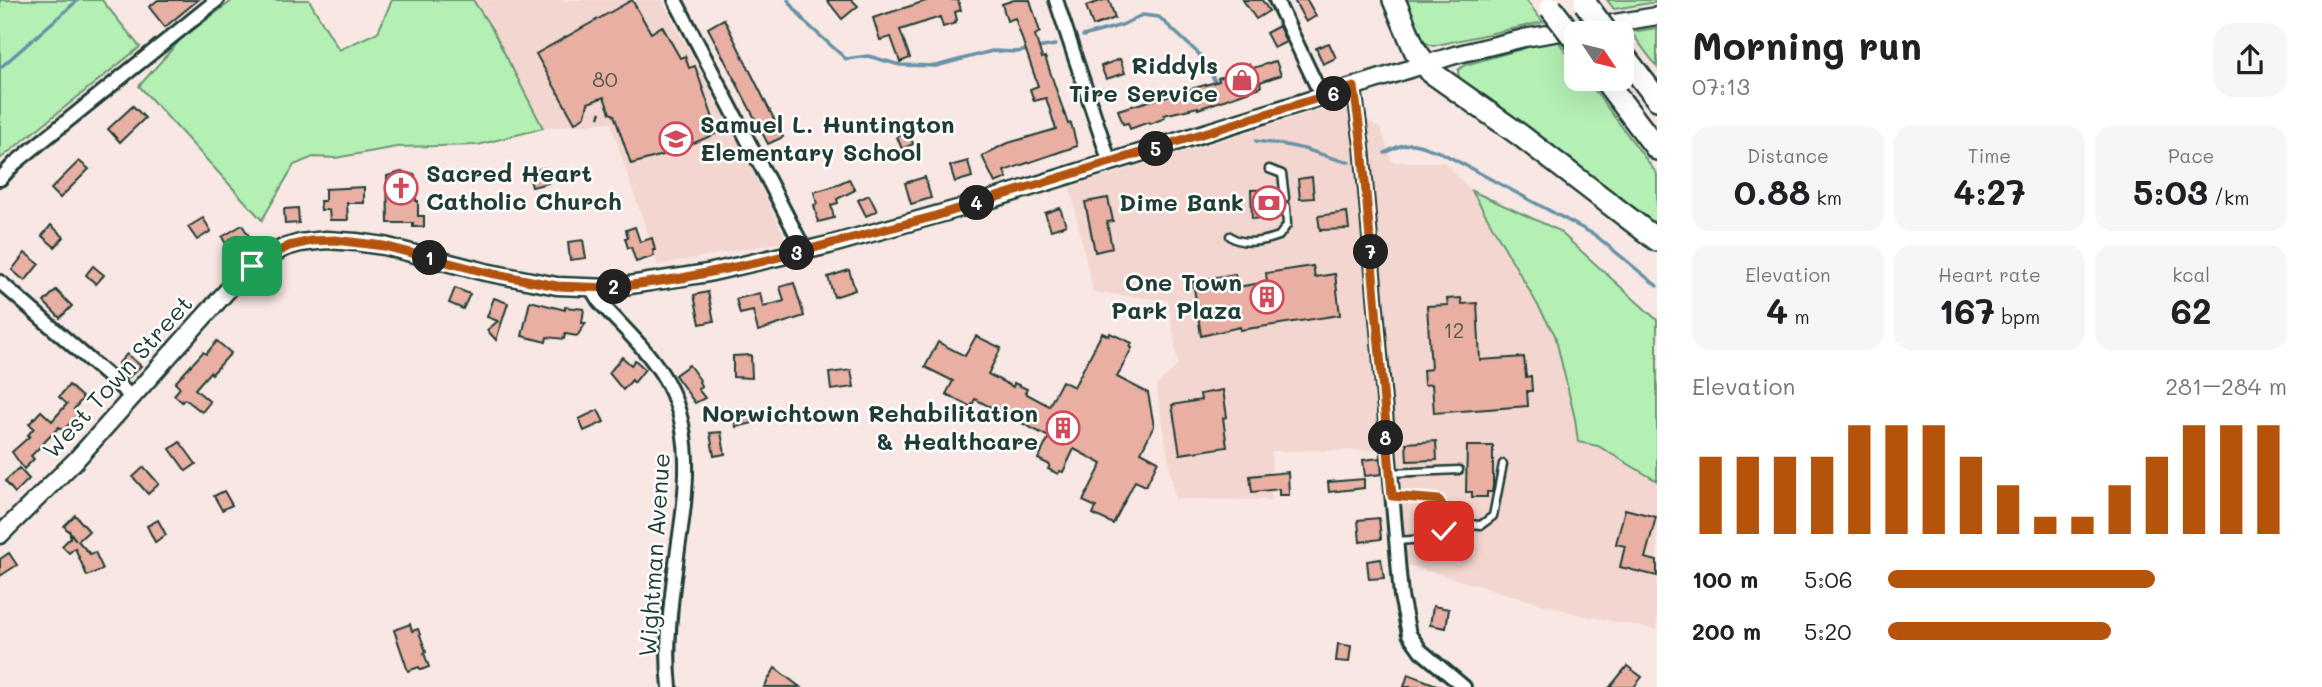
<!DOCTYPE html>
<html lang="en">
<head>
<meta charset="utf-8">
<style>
  :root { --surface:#fff; --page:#f6f6f6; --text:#202124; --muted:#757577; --accent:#b45309 }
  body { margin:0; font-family:Mali,sans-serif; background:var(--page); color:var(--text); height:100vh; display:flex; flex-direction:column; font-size:26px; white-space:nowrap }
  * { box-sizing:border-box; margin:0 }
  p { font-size:23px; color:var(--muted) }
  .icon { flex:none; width:38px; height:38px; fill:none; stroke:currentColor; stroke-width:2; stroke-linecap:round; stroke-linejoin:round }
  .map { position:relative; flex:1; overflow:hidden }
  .panel { display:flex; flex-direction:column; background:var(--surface); width:665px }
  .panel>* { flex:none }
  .needle { width:46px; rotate:125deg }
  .fabs { position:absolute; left:1564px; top:21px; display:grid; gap:14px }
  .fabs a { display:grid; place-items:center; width:70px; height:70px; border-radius:14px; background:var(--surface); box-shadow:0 7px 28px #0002; font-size:35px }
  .pin { position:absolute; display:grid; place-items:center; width:60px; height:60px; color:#fff; margin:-30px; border-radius:14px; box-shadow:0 4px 10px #0006 }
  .km { position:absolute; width:35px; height:35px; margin:-18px; border-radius:50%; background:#222; color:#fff; font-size:19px; line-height:35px; text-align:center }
  .round { display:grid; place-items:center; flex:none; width:74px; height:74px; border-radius:21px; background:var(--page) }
  .summary { display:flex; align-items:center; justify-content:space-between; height:119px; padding:0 35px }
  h1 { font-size:38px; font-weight:700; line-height:52px }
  .figures { display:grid; grid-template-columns:repeat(3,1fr); gap:10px; height:119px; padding:7px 35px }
  .figures div { display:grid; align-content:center; border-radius:18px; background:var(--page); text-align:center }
  .figures b { font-size:35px; font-weight:700 }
  .figures small { font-size:19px; font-weight:400 }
  .figures p { font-size:19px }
  .chart { height:196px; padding:14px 35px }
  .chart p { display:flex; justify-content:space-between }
  .chart svg { width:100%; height:126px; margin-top:7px; stroke:var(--accent); stroke-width:6 }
  ul { padding:0 35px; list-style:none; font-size:23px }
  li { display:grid; grid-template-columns:112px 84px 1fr; align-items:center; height:52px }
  li i { height:18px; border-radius:9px; background:var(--accent) }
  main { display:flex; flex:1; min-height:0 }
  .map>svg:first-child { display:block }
</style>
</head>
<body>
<main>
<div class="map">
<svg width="1657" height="687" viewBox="0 0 1657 687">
  <rect width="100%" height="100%" fill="#f8e7e3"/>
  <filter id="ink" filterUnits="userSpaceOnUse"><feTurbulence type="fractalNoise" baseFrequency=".0143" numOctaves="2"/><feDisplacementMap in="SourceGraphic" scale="14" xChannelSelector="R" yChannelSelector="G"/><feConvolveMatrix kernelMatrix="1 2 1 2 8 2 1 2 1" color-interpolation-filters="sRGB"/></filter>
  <g filter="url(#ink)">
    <g fill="#f3d6d0">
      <path d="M473 0H662L742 149 787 241 658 265 610 122 543 128 514 71Z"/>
      <path d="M1342 103 1381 129 1392 162H1444L1472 191 1553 331 1560 352 1575 419 1578 442 1598 446 1657 481V630L1577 614 1407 565 1392 450 1272 451 1271 500 1175 499 1156 386 1178 365 1168 300 1093 292 1070 187Z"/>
    </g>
    <g fill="#b4efb4" stroke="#6a9674" stroke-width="2">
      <path d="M0 0H102L140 47 0 159Z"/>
      <path d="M233 0H309L339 50 378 32 392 0H473L492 29 543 128 478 145 397 147 335 158 313 157 294 165 262 220 139 86 180 40Z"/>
      <path d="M1403 0H1526L1543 22 1433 46 1421 41Z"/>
      <path d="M1607 0H1657V2L1614 9Z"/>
      <path d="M1657 28V67L1631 32Z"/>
      <path d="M1558 41 1577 67V79H1586L1657 174V231L1459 79 1458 70 1465 65 1532 46Z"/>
      <path d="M1472 191 1558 230 1657 320V481L1598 446 1578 442 1575 419 1555 335Z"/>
    </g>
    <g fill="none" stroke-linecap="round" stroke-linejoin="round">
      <g stroke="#6693a7" stroke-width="3.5">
        <path d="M788 0 805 22 846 59 868 56 900 65 936 66 992 51 1017 52 1029 50"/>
        <path d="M1083 36 1122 25 1142 15 1159 17 1199 54 1215 81"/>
        <path d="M1037 48 1055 45"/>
        <path d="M0 68 78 0"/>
        <path d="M1256 141C1274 143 1293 145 1311 151 1324 155 1335 160 1349 162"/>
        <path d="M1385 153C1411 138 1415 144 1442 153L1595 235 1657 286"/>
      </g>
    </g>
    <g fill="#e8afa2" stroke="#1f3d34" stroke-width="2">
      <path d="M158 0H198L165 27 149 7Z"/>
      <path d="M632 0 651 33 662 26 680 58 685 56 689 68 695 66 718 133 670 153 631 164 614 115 610 113 604 97 588 103 585 116 575 123 536 54Z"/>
      <path d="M827 0H852L858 6 842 19Z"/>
      <path d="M929 0H958L961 10 955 12 957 20 955 21 956 23 943 27 940 17 900 30 910 58 900 62 891 37 880 40 873 18Z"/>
      <path d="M1014 0H1030L1040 32 1035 35 1042 58 1045 57 1068 124 1071 123 1077 146 1004 171 1007 178 995 183 982 156 1005 144 1056 129 1046 98 1034 101 1030 89 1038 86 1015 18 1007 21 1002 4Z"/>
      <path d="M1104 0H1109L1115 18 1093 26 1086 6Z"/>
      <path d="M1243 0H1262L1269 11 1256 19Z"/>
      <path d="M1294 0H1307L1316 16 1306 22Z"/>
      <path d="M724 19 783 137 768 144 708 28Z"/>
      <path d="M1279 26 1286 42 1274 48 1266 33Z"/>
      <path d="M1329 43 1336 58 1323 64 1316 48Z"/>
      <path d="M1120 59 1125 73 1106 79 1101 66Z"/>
      <path d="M1276 61 1281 75 1260 82 1261 87 1198 109V107L1164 115 1165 118 1150 124 1149 122 1130 129 1128 123 1123 124 1118 110 1219 81 1218 78 1226 76 1225 72 1249 64 1250 69Z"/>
      <path d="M133 106 145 118 120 142 108 129Z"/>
      <path d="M909 132 913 144 902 149 897 137Z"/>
      <path d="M79 161 89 169 60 198 51 189Z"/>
      <path d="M968 161 972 177 955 182 950 166Z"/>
      <path d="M545 168 548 183 532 187 528 172Z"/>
      <path d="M401 172 415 175 416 201H418V216H424V227H413V223H388L387 176Z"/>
      <path d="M925 177 931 198 911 204 905 183Z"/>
      <path d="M1312 177 1314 198 1300 199 1298 179Z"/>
      <path d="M849 179 855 190 837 199 838 203 831 205 834 218 818 222 814 205 817 204 814 192 831 187Z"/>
      <path d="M364 187V203H347L348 220H330L329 210H321L320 201H325V189Z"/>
      <path d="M1278 189 1280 217 1252 219 1251 190Z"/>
      <path d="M869 195 877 211 866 216 858 200Z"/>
      <path d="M1108 198 1113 221 1107 222 1112 248 1095 252 1085 202Z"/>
      <path d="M298 208 299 223 285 224 284 209Z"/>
      <path d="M1060 208 1066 225 1051 230 1045 213Z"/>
      <path d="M1347 212 1349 229 1320 230 1318 216Z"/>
      <path d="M203 218 211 231 197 240 188 227Z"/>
      <path d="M51 225 64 237 55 247 42 236Z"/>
      <path d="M242 225 251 239 238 247 236 242 228 247 222 237Z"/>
      <path d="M635 227 640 242 652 238 655 250H653L654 256 636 262 631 247 628 248 625 238H628L626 230Z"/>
      <path d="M583 240 586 258 570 260 568 242Z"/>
      <path d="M25 253 39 264 25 281 12 270Z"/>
      <path d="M93 266 104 275 96 284 86 275Z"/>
      <path d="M1313 266 1315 277 1335 274 1340 315 1240 330V327L1201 336 1193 281 1235 274 1237 287 1267 282 1266 273Z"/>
      <path d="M849 270 855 290 834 297 828 277Z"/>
      <path d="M794 283 804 316 758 331 753 311 740 314 736 299 760 293 763 307 784 301 780 287Z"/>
      <path d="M455 288 470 294 463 309 449 303Z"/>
      <path d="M56 290 72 306 60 318 44 302Z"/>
      <path d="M708 292 714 321 700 324 694 295Z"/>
      <path d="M494 298 508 303 496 340 487 330 498 321 487 317Z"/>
      <path d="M1461 298 1462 304 1477 303 1480 360 1524 357 1526 377 1531 376 1532 391H1527L1528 406 1434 413 1432 384 1424 385 1423 370 1431 369 1427 306 1448 305 1447 299Z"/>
      <path d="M530 301 565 310V307L584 309 582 323H586L577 336 565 334 564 339 547 337 546 342 522 336Z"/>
      <path d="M1102 333 1109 336 1110 333 1132 343 1130 347 1132 348 1117 377 1148 393 1154 426 1141 452 1158 461 1146 486 1135 481 1113 524 1093 514 1096 507 1083 501 1102 464 1074 449 1063 472 1060 471 1058 474 1048 469 1050 465 1038 459 1049 437 975 399 971 407 946 394 953 381 925 367 938 342 965 356 976 336 1001 348 988 374 1013 387 1014 383 1027 389 1025 393 1049 406 1062 381 1074 387Z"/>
      <path d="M217 341 231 353 212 374 210 372 195 389 210 402 202 412 189 402 184 399 182 402 174 395 180 388 175 383 203 352 206 354Z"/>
      <path d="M127 354 141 366 127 379 117 371 121 367 118 364Z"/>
      <path d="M751 355 752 378 733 377V356Z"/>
      <path d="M622 357 631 365 635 360 645 369 634 383 632 380 623 390 609 373Z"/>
      <path d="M689 365 700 380 699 382 702 387 698 389 705 398 695 403 675 375Z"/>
      <path d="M851 370 854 387 831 390 829 373Z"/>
      <path d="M69 385 83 398 74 409 79 413 63 431 59 427 31 456 34 459 24 469 12 452 30 436 28 435 34 428 29 424 41 411 52 421 67 404 59 397Z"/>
      <path d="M1223 390 1227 417 1223 418 1227 447 1180 454 1172 405 1201 400 1200 394Z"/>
      <path d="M749 409 753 423 736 427 733 413Z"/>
      <path d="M598 410 604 422 584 431 579 419Z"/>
      <path d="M721 432 725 454 714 456 710 433Z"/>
      <path d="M1436 441 1437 460 1407 461 1406 443Z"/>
      <path d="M180 442 196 464 186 471 170 449Z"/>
      <path d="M1467 446H1493V486L1492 492H1487V497H1472V492H1466Z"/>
      <path d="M1380 458 1382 474 1365 476 1363 460Z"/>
      <path d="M144 467 159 484 148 494 133 477Z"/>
      <path d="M19 468 29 479 15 493 5 481Z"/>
      <path d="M1288 472 1289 495H1279V489L1252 492 1250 476Z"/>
      <path d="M1364 479V488L1329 492 1328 482Z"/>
      <path d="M224 491 232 505 222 510 214 496Z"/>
      <path d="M1625 509 1656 517 1645 558 1657 561V576L1620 567 1625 546 1616 544Z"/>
      <path d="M75 515 89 531 78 541 90 554 95 552 103 569 87 576 75 548 69 553 62 546 70 538V532L76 540 64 526Z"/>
      <path d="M1379 518 1381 539 1360 542 1358 520Z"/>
      <path d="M158 520 166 535 155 542 147 526Z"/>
      <path d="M9 553 17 565 0 576V559Z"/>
      <path d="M1381 559 1384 578 1369 579 1367 561Z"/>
      <path d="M1433 606 1449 609 1446 628 1430 625Z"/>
      <path d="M410 624 412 631 418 629 426 652 424 653 429 667 421 670 419 667 408 671 394 630Z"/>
      <path d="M1338 644 1351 646 1349 662 1336 661Z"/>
      <path d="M1627 666 1642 677 1634 687H1610Z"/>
      <path d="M775 668 800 687H764Z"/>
      <path d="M1408 674 1439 686V687H1404Z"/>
    </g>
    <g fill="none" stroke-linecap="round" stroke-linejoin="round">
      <defs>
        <g id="service">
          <path d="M1269 169 1282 174 1285 198"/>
          <path d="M1230 236C1241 246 1266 241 1279 236L1287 225 1286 207"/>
          <path d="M1390 473 1459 470"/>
          <path d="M1392 497 1439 500 1446 508 1447 522 1481 525 1493 516 1503 464"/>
          <path d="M1396 541C1415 539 1440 543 1447 522"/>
        </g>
        <g id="minor">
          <path d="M675 0 805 251"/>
          <path d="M1056 0 1110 163"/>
          <path d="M1276 0 1322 97"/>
          <path d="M1354 87 1362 146 1401 596 1409 634 1421 651 1464 687"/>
          <path d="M0 179 15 163 217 0"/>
          <path d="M0 282 132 397"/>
          <path d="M591 288 599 301C620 325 645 347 662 374 703 439 681 516 673 586 669 620 666 654 670 687"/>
        </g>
        <path id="secondary" d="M0 535 75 461 235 282 256 263 283 248 300 243 326 240 356 242 384 246 485 272 557 286 610 288 708 273 829 245 989 200 1455 55 1524 38 1657 16"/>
        <g id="motorway">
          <path d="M1394 0 1415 50 1431 72 1520 135 1657 240"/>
          <path d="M1622 53 1657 99"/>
          <path d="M1604 79 1657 149"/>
        </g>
      </defs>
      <use href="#service" stroke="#1f3d34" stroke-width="11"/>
      <use href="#minor" stroke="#1f3d34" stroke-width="18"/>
      <use href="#secondary" stroke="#1f3d34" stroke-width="21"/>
      <use href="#motorway" stroke="#1f3d34" stroke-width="26"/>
      <path stroke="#1f3d34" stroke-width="2.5" stroke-dasharray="7 5" stroke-linecap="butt" d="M599 117 601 112"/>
      <use href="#service" stroke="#fff" stroke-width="6"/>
      <use href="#minor" stroke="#fff" stroke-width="12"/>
      <use href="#secondary" stroke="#fff" stroke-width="16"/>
      <use href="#motorway" stroke="#fff" stroke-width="21"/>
      <defs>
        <g id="motorway-bridge">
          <path d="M1585 3 1607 33"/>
          <path d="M1551 8 1577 42"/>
        </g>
      </defs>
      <use href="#motorway-bridge" stroke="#1f3d34" stroke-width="26" stroke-linecap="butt"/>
      <use href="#motorway-bridge" stroke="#fff" stroke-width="21"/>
    </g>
  </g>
  <g fill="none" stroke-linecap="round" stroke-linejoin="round" filter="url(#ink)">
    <defs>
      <path id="route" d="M252 266 289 246 311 241 335 240 384 246 485 272 557 286 610 288 682 278 764 261 932 217 1354 87 1362 146 1392 496 1439 500C1447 510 1448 519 1444 531"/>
    </defs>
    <use href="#route" stroke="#fff" stroke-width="14"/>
    <use href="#route" stroke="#b45309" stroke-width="9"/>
  </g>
  <defs>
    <symbol id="shop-ring" viewBox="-11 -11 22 22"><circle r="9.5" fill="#fff" stroke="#d1495b" stroke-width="1.5"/><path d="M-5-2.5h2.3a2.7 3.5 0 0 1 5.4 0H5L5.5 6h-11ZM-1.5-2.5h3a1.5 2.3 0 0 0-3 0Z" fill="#d1495b"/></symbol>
    <symbol id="school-ring" viewBox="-11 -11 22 22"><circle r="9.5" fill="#fff" stroke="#d1495b" stroke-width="1.5"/><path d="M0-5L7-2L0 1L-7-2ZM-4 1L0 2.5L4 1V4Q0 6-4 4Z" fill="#d1495b"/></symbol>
    <symbol id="church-ring" viewBox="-11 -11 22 22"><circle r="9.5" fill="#fff" stroke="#d1495b" stroke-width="1.5"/><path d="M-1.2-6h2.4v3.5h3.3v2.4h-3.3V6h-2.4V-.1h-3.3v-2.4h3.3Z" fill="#d1495b"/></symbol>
    <symbol id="bank-ring" viewBox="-11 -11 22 22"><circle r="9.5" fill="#fff" stroke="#d1495b" stroke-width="1.5"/><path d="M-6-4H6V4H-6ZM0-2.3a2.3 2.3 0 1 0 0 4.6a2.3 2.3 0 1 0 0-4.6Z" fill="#d1495b"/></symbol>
    <symbol id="building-ring" viewBox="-11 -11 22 22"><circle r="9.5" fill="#fff" stroke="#d1495b" stroke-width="1.5"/><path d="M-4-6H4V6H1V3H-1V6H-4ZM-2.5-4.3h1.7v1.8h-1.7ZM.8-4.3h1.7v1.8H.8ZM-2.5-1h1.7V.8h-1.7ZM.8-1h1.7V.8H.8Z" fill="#d1495b"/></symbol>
  </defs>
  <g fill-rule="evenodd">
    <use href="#shop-ring" x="1223" y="61" width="38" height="38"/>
    <use href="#school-ring" x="657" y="120" width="38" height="38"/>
    <use href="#church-ring" x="382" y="169" width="38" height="38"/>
    <use href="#bank-ring" x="1250" y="184" width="38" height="38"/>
    <use href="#building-ring" x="1248" y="278" width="38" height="38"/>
    <use href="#building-ring" x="1044" y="409" width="38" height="38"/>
  </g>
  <g text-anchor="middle" stroke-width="5" stroke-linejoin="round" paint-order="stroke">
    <g font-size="21" fill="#515a50">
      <text x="605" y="87">80</text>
      <text x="1454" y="338">12</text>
    </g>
    <g font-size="24" font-weight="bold" fill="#1f3d34" stroke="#fff" text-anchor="end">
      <text x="1218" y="74">Riddyls<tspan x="1218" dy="28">Tire Service</tspan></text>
      <text x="700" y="133" text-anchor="start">Samuel L. Huntington<tspan x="700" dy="28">Elementary School</tspan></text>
      <text x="426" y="182" text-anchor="start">Sacred Heart<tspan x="426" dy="28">Catholic Church</tspan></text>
      <text x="1244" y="211">Dime Bank</text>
      <text x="1242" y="291">One Town<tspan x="1242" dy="28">Park Plaza</tspan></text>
      <text x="1038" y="422">Norwichtown Rehabilitation<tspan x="1038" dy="28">&amp; Healthcare</tspan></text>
    </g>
    <g font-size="24" fill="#1f3d34" stroke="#fff">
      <text transform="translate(118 377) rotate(-48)" y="8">West Town Street</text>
      <text transform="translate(655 555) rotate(-86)" y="8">Wightman Avenue</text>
    </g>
  </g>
</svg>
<div class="fabs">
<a><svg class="needle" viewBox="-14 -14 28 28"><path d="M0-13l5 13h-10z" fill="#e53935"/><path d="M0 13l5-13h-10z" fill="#757577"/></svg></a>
</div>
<div class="pin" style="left:252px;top:266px;background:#1e9e55"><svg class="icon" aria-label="arrive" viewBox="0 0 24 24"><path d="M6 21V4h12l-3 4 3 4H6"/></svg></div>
<div class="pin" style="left:1444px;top:531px;background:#d93025"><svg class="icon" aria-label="check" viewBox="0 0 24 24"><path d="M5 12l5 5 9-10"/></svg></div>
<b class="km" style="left:430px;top:258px">1</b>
<b class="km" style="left:614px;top:287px">2</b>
<b class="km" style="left:797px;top:253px">3</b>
<b class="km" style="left:977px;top:203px">4</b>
<b class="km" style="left:1156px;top:149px">5</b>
<b class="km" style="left:1334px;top:94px">6</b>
<b class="km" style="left:1371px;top:252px">7</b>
<b class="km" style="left:1386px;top:438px">8</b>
</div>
<section class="panel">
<div class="summary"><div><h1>Morning run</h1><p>07:13</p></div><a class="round"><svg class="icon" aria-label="share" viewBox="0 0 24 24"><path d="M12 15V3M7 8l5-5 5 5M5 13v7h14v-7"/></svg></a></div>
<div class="figures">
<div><p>Distance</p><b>0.88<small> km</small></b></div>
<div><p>Time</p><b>4:27</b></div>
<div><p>Pace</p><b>5:03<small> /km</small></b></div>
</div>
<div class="figures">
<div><p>Elevation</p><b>4<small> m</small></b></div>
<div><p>Heart rate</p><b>167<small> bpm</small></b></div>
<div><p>kcal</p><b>62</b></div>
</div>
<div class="chart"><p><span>Elevation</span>281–284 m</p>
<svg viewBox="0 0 160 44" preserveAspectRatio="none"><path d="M5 44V17M15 44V17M25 44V17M35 44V17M45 44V6M55 44V6M65 44V6M75 44V17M85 44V27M95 44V38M105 44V38M115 44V27M125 44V17M135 44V6M145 44V6M155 44V6"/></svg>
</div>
<ul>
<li><b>100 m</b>5:06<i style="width:67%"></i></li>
<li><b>200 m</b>5:20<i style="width:56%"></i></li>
</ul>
</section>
</main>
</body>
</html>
